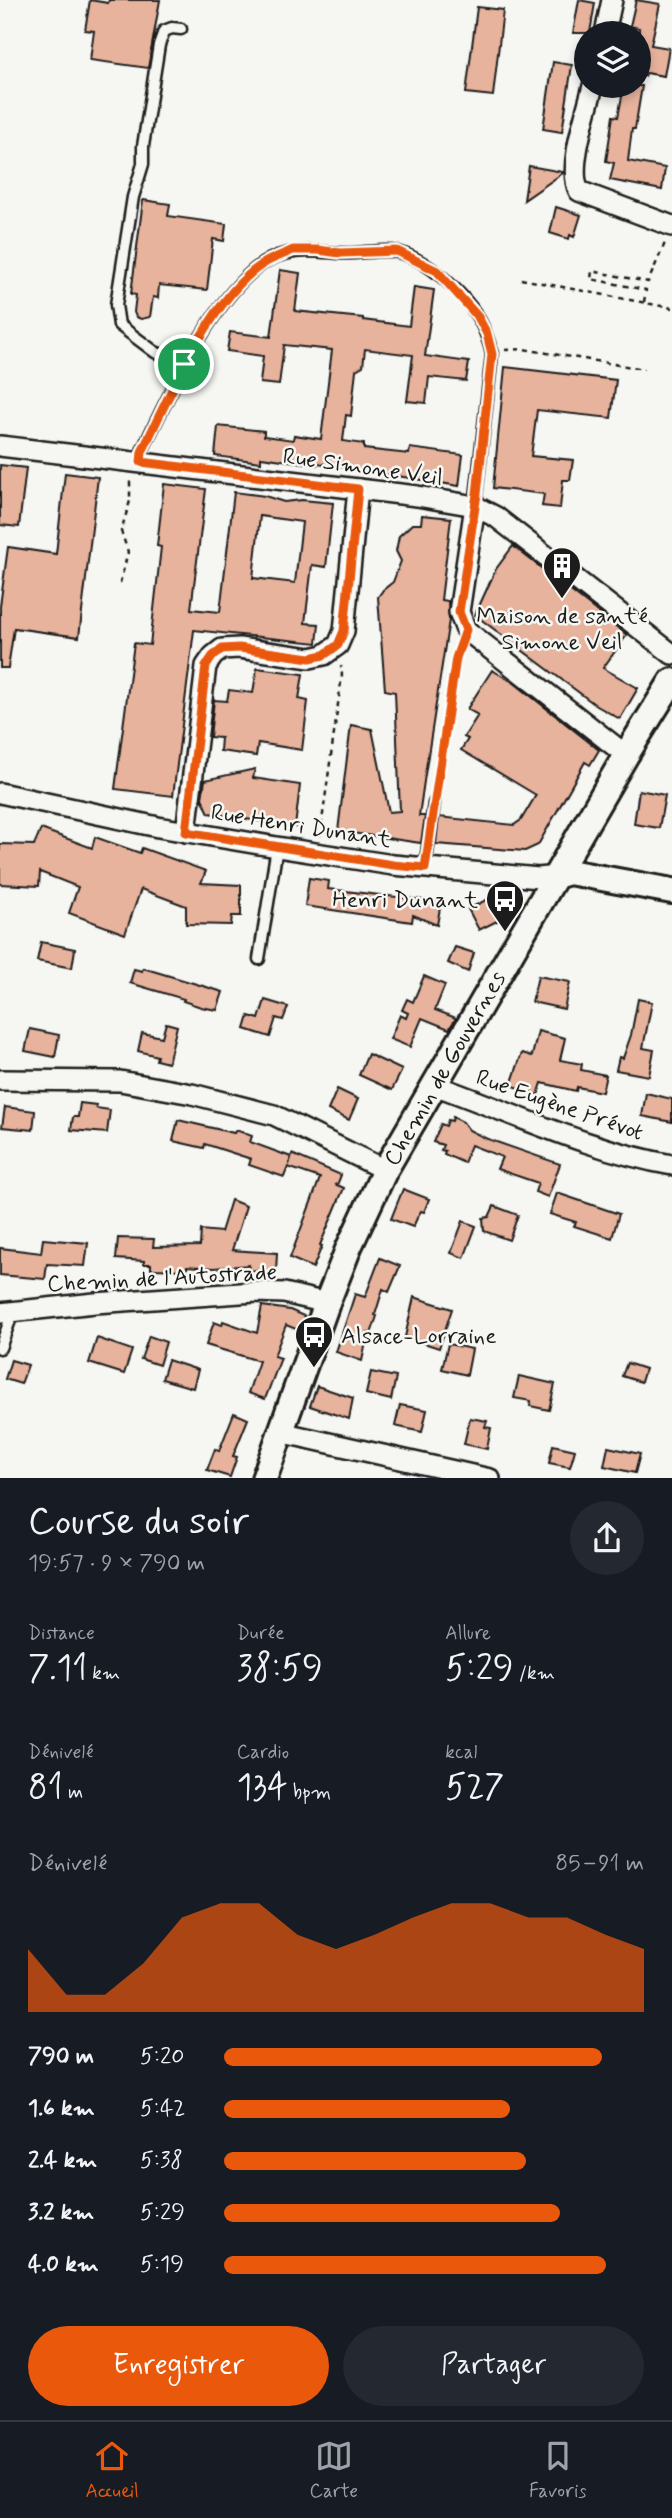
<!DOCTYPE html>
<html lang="fr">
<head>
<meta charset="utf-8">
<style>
  :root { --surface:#171b24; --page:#242831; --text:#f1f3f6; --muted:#9ea1a6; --line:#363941; --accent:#ea580c }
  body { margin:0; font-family:Mynerve,sans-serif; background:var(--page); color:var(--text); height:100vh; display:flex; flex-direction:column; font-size:26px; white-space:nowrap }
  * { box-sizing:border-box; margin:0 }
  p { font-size:23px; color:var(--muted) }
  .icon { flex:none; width:38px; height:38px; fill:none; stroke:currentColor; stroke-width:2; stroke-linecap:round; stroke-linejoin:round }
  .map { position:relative; height:1478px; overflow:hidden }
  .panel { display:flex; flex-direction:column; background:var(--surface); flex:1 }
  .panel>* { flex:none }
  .controls { position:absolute; left:574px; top:21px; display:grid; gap:14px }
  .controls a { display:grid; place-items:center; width:77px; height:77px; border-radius:50%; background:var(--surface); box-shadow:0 4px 10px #0003; font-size:35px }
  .pin { position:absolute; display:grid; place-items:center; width:60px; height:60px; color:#fff; margin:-30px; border:4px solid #fff; border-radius:50%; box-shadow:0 2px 7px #0007 }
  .round { display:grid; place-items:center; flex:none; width:74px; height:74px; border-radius:37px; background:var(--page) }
  .summary { display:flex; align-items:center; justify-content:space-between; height:119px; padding:0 28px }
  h1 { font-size:38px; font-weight:600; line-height:52px }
  .metrics { display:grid; grid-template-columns:repeat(3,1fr); gap:10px; height:119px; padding:7px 28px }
  .metrics div { display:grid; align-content:center }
  .metrics b { font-size:35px; font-weight:600 }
  .metrics small { font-size:19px; font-weight:400 }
  .metrics p { font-size:19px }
  .chart { height:196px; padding:14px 28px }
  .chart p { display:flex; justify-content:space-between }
  .chart svg { width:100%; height:126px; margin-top:7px; fill:var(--accent); opacity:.7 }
  .button { display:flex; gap:14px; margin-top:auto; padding:14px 28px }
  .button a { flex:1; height:80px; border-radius:42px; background:var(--accent); color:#fff; font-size:28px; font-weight:600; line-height:80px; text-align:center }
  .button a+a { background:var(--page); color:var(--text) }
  ul { padding:0 28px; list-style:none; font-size:23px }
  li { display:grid; grid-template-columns:112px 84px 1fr; align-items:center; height:52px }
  li i { height:18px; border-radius:9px; background:var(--accent) }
  .dock { display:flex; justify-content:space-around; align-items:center; height:98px; border-top:2px solid var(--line); background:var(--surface); font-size:19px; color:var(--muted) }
  .dock a { display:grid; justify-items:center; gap:4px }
  .dock .selected { color:var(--accent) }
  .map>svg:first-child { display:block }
</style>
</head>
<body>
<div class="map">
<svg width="672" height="1479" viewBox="0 0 672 1479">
  <rect width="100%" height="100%" fill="#f6f6f2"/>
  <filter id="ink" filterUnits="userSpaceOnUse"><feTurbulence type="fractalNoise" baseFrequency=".0143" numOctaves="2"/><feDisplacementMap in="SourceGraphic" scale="14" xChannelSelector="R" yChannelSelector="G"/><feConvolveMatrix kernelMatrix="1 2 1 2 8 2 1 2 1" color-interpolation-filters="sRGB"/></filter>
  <g filter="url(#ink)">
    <g fill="#e8b39d" stroke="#1c1c1c" stroke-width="2" fill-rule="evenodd">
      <path d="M90 0 108 3 109 0H160L148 68 90 60 94 31 85 30Z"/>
      <path d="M579 0 595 3 590 33H573Z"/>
      <path d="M636 0 660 4 651 45 669 48 664 76 646 73 645 76H639V28L630 26Z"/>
      <path d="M477 7 503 10 493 96 466 93Z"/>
      <path d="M553 62 572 65 562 132 543 129Z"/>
      <path d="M624 86H642L635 129H632L628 161 665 168 662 190 610 180 614 163 606 161 613 116 618 117Z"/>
      <path d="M529 166 563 172V173L524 200Z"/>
      <path d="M143 200 170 204 168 216 226 224 224 241 213 239 207 290 159 285 158 298 153 297 150 317 141 319 136 317 134 312 136 295 131 294Z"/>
      <path d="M556 207 581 215 574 237 570 235 569 239 550 233Z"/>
      <path d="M280 270 300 273 295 311 353 317 363 318V320L409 326 414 287 434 290 425 356 469 362 466 381 429 377 426 403 407 401 413 355 365 349 363 366 356 370 351 416 346 415 343 441 364 444V449L409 454 410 448 463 455 459 486 318 463 317 465 261 457V462L215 456 218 426 264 431V436L293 440 294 435 321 439 332 350 284 345 279 385 260 383 263 356 227 351 230 332 271 337Z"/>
      <path d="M505 367 616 380 611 418 537 410 531 456 573 460 570 480H563L560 508 542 506 544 494 493 488Z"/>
      <path d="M0 465 26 468 19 527 0 525Z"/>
      <path d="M65 473 98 477 79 637 14 628 8 668H0V606L8 547 56 554Z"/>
      <path d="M164 484 206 489 191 609 220 612 234 492 265 496 284 502 302 500 333 503 326 567 312 565 305 623 319 624 317 643 194 630 173 796 115 789 134 643 150 645 161 547 157 546ZM260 516 302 522 295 583 253 578Z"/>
      <path d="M422 515 451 518 441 600 448 601 449 620 424 781 419 816H425L421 843 338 831 351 725 372 729 389 812 400 811 395 692 385 690 378 597 383 590 393 582 401 561 396 551 399 536 412 524H421Z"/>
      <path d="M513 546 627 635 603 668 638 688 620 719 597 706 475 615 496 569Z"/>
      <path d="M257 668 303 674 299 699 308 701 302 750 258 743 256 756 220 751 221 738 210 737 214 700 227 701 229 690 253 693Z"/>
      <path d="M492 670 513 682 599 750 590 765 585 762 538 845 525 851 436 844 439 817 514 825 521 820 536 795 461 750 468 739 464 737 478 715 467 709Z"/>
      <path d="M255 769 253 778 300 785 295 827 209 813 202 798 205 780Z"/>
      <path d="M639 790 665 795 659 828 634 824Z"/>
      <path d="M41 829 92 848 95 837 140 853 142 848 206 871 201 883 241 885V916H232L231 925 186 924V906L141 889 125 934 69 913 78 887 40 872 39 886 0 884V844L34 845Z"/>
      <path d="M309 878 329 881 328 889 441 902 437 925 413 915 412 922 305 906Z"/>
      <path d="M488 899 499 920 479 930 468 909Z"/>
      <path d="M41 942 75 949 72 968 37 961Z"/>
      <path d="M455 947 474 953 468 972 448 963Z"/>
      <path d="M143 968 223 992 217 1010 201 1007 183 1001 184 999 130 983 134 969 142 971Z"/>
      <path d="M424 976 445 985 435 1010 456 1018 449 1029 422 1018 410 1047 390 1039 400 1015 406 1018 408 1013 402 1010 407 999 413 1002Z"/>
      <path d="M538 976 570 982 564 1009 532 1002Z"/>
      <path d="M638 999 652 1002 643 1048 654 1050 649 1076 616 1070 619 1057 623 1058 631 1035Z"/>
      <path d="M265 1000 288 1007 283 1020 276 1018 270 1037 245 1029 249 1016 259 1019Z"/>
      <path d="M166 1023 177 1026 168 1063 156 1060 157 1056 138 1051 142 1033 162 1037Z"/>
      <path d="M30 1029 59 1035 55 1057 25 1051Z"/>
      <path d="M538 1031 565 1038 560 1060 582 1064 581 1070 606 1075 602 1092 577 1087 576 1091 542 1083 538 1095 511 1085 522 1053 532 1056Z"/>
      <path d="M368 1054 402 1070 392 1090 359 1075Z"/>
      <path d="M337 1089 358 1099 349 1120 328 1110Z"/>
      <path d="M646 1093 672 1099V1122L642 1116Z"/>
      <path d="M80 1103 96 1105V1108L110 1110 107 1133 71 1130 73 1117H78Z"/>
      <path d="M5 1107 35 1111 33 1130 2 1127Z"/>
      <path d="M453 1117 463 1122 469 1130 485 1138 560 1164 548 1197 535 1192 538 1183 497 1169 502 1157 471 1145 464 1163 444 1154 445 1151 441 1150 443 1145 433 1142 441 1124 446 1126 448 1120 452 1121Z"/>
      <path d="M178 1120 234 1133 236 1130 252 1136 250 1142 291 1157 289 1165 292 1154 341 1175 337 1185 335 1184 344 1188 320 1245 322 1246 313 1268 290 1258 320 1178 288 1167 284 1177 249 1165 251 1159 205 1144 204 1148 173 1141Z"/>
      <path d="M403 1189 429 1199 424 1212 421 1211 418 1216 413 1227 391 1219Z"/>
      <path d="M557 1193 619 1214 612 1238 574 1226 576 1222 550 1214Z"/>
      <path d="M231 1200 246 1206 232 1250 277 1253 276 1272 248 1270 249 1265 214 1268 187 1266V1270L151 1269V1264H144V1261L116 1259 118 1238 154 1239 153 1247 200 1246 201 1230 221 1232Z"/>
      <path d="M494 1206 518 1215 509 1240 484 1231 483 1218 489 1217Z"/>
      <path d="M463 1221 476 1226 464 1258 451 1253Z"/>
      <path d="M43 1239 88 1243 85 1266 47 1264 45 1279 0 1275V1248L41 1253Z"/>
      <path d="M380 1258 400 1266 389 1292 383 1289 375 1315 377 1316 371 1334 368 1333 362 1361 336 1352 355 1294 365 1297Z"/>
      <path d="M414 1297 452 1309 439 1348 405 1337Z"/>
      <path d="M262 1306 290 1310 306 1317 301 1331 286 1325 274 1356 281 1358 265 1399 248 1393 259 1361 206 1345 214 1322 222 1325 223 1321 257 1333Z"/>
      <path d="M149 1336 166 1342 159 1365 141 1359Z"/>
      <path d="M97 1338 132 1350 124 1374 89 1363Z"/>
      <path d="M448 1344 472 1349 467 1375 442 1369Z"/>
      <path d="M11 1360 28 1365 21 1384 5 1379Z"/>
      <path d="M168 1360 198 1370 193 1388 162 1379Z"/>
      <path d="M627 1363 645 1369 641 1382 622 1376Z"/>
      <path d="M371 1372 396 1377 391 1400 366 1394Z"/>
      <path d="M519 1376 555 1384 549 1410 530 1406 531 1401 514 1398Z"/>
      <path d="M317 1386 353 1398 349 1419 310 1406Z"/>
      <path d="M400 1405 427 1410 422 1432 395 1426Z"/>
      <path d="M234 1413 248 1419 233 1456 237 1457 230 1477 207 1470 215 1449 219 1451Z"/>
      <path d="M470 1418 487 1421 485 1427 491 1428 487 1449 464 1444Z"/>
      <path d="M553 1445 575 1450 570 1467 549 1463Z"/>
      <path d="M608 1447 640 1454 635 1473 604 1466Z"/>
    </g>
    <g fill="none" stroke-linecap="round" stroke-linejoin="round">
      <defs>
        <g id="service">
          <path d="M181 29 172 28 164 31 159 45 143 146V164L133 197 116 305 119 325 155 352 184 364"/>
          <path d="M141 462 142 451C169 396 211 299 262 264 288 247 311 251 339 253 357 255 383 248 398 252 428 260 463 292 479 319 485 330 489 341 492 354L475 506"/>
          <path d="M425 868 434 803"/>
          <path d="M259 959 277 847"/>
          <path d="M0 1348 13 1312"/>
        </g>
        <g id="minor">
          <path d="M605 33 612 0"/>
          <path d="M593 86C587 111 567 168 579 191L672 226"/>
          <path d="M0 446 417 496 475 506 496 517 672 654"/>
          <path d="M475 506 459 612 466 630 626 755"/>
          <path d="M0 793 158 827 277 847 393 865 539 878 556 876"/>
          <path d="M186 832 206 666 213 656 222 649 239 648 310 658 324 655 338 645 344 631 358 489"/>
          <path d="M0 1080 120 1081 192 1094 274 1115 385 1170"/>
          <path d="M434 1085C513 1113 588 1150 672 1165"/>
          <path d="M0 1313 95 1303 255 1292 284 1293 327 1303"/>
          <path d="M280 1432 490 1479"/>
        </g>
        <g id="tertiary">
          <path d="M556 876 569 872 672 891"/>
          <path d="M264 1479 327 1303 349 1247 385 1170 626 755 672 681"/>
        </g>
      </defs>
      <use href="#service" stroke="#1c1c1c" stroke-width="15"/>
      <use href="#minor" stroke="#1c1c1c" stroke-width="24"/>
      <use href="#tertiary" stroke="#1c1c1c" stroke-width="30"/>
      <g stroke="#1c1c1c" stroke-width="2.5" stroke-dasharray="5 5" stroke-linecap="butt">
        <path d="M521 279 672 308"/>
        <path d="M644 302 646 290 591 279 592 271 648 282 665 243"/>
        <path d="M505 350 523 349 644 369"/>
        <path d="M120 583 128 552 121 531 130 501V478"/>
        <path d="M436 791 456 658 460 646"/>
        <path d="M320 836 342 675 341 666"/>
      </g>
      <use href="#service" stroke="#f6f6f2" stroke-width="10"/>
      <use href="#minor" stroke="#f6f6f2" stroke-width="19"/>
      <use href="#tertiary" stroke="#f6f6f2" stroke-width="24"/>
    </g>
  </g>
  <g fill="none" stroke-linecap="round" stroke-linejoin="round" filter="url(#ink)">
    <defs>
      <path id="route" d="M293 250H318L340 253 397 251 437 271 478 317 487 334 492 354 477 494 459 612 466 630 456 658 425 868 393 865 186 832 206 666 213 656 222 649 239 648 310 658 324 655 338 645 344 631 358 489 141 462 142 452C168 398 212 296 263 264 272 258 283 255 293 250Z"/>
    </defs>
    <use href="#route" stroke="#fff" stroke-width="14"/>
    <use href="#route" stroke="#ea580c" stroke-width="9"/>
  </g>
  <defs>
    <symbol id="building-pin" viewBox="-11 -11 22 30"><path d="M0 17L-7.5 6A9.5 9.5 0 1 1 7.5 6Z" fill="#1c1c1c" stroke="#f6f6f2"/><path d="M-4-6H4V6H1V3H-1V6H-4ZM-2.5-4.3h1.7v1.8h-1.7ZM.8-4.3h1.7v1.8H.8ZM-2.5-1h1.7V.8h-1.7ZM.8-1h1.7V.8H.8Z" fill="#fff"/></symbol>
    <symbol id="bus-pin" viewBox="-11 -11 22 30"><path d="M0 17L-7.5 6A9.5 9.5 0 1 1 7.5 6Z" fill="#1c1c1c" stroke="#f6f6f2"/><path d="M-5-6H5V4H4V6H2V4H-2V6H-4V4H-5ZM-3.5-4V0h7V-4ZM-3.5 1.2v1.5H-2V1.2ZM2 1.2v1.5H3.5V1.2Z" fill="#fff"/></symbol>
  </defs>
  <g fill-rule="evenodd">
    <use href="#building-pin" x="540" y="544" width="44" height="60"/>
    <use href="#bus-pin" x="483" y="877" width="44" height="60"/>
    <use href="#bus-pin" x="292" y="1313" width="44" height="60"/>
  </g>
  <g text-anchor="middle" stroke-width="5" stroke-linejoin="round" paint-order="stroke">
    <g font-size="23" fill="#1c1c1c" stroke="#f6f6f2">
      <text transform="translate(363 466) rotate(8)" y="8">Rue Simone Veil</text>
      <text transform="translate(301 825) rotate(9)" y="8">Rue Henri Dunant</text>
      <text transform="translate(444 1068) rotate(-60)" y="8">Chemin de Gouvernes</text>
      <text transform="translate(560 1104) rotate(19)" y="8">Rue Eugène Prévot</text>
      <text transform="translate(162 1277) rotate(-3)" y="8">Chemin de l'Autostrade</text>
    </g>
    <g font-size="23" fill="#1c1c1c" stroke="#f6f6f2">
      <text x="562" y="623">Maison de santé<tspan x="562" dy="26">Simone Veil</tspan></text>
      <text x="478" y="907" text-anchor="end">Henri Dunant</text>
      <text x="341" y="1343" text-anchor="start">Alsace-Lorraine</text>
    </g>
  </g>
</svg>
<div class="controls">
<a><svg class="icon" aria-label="layers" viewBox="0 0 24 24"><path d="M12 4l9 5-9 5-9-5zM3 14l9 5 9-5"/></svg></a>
</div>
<div class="pin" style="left:184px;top:364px;background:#1e9e55"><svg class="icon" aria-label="arrive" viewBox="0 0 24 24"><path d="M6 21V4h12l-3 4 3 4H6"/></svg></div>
</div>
<section class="panel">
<div class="summary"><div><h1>Course du soir</h1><p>19:57 · 9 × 790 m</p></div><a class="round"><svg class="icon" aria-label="share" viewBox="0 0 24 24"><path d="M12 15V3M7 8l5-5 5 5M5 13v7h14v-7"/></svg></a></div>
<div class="metrics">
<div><p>Distance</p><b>7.11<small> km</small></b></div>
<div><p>Durée</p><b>38:59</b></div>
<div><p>Allure</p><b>5:29<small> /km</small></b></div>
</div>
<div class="metrics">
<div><p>Dénivelé</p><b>81<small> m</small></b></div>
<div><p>Cardio</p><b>134<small> bpm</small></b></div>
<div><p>kcal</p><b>527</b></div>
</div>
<div class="chart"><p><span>Dénivelé</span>85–91 m</p>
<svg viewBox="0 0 160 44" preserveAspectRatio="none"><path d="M0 44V22L10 38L20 38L30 27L40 11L50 6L60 6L70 17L80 22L90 17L100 11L110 6L120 6L130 11L140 11L150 17L160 22V44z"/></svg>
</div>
<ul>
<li><b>790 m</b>5:20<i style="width:90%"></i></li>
<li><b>1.6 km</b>5:42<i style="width:68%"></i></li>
<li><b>2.4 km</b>5:38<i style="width:72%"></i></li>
<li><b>3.2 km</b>5:29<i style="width:80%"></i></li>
<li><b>4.0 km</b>5:19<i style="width:91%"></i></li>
</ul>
<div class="button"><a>Enregistrer</a><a>Partager</a></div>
</section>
<nav class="dock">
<a class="selected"><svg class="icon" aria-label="home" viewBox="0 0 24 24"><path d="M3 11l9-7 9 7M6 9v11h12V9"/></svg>Accueil</a>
<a><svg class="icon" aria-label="map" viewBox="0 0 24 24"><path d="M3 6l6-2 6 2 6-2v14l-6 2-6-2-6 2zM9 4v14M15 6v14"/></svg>Carte</a>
<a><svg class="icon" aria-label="saved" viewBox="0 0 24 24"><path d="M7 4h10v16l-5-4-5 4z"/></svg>Favoris</a>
</nav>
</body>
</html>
